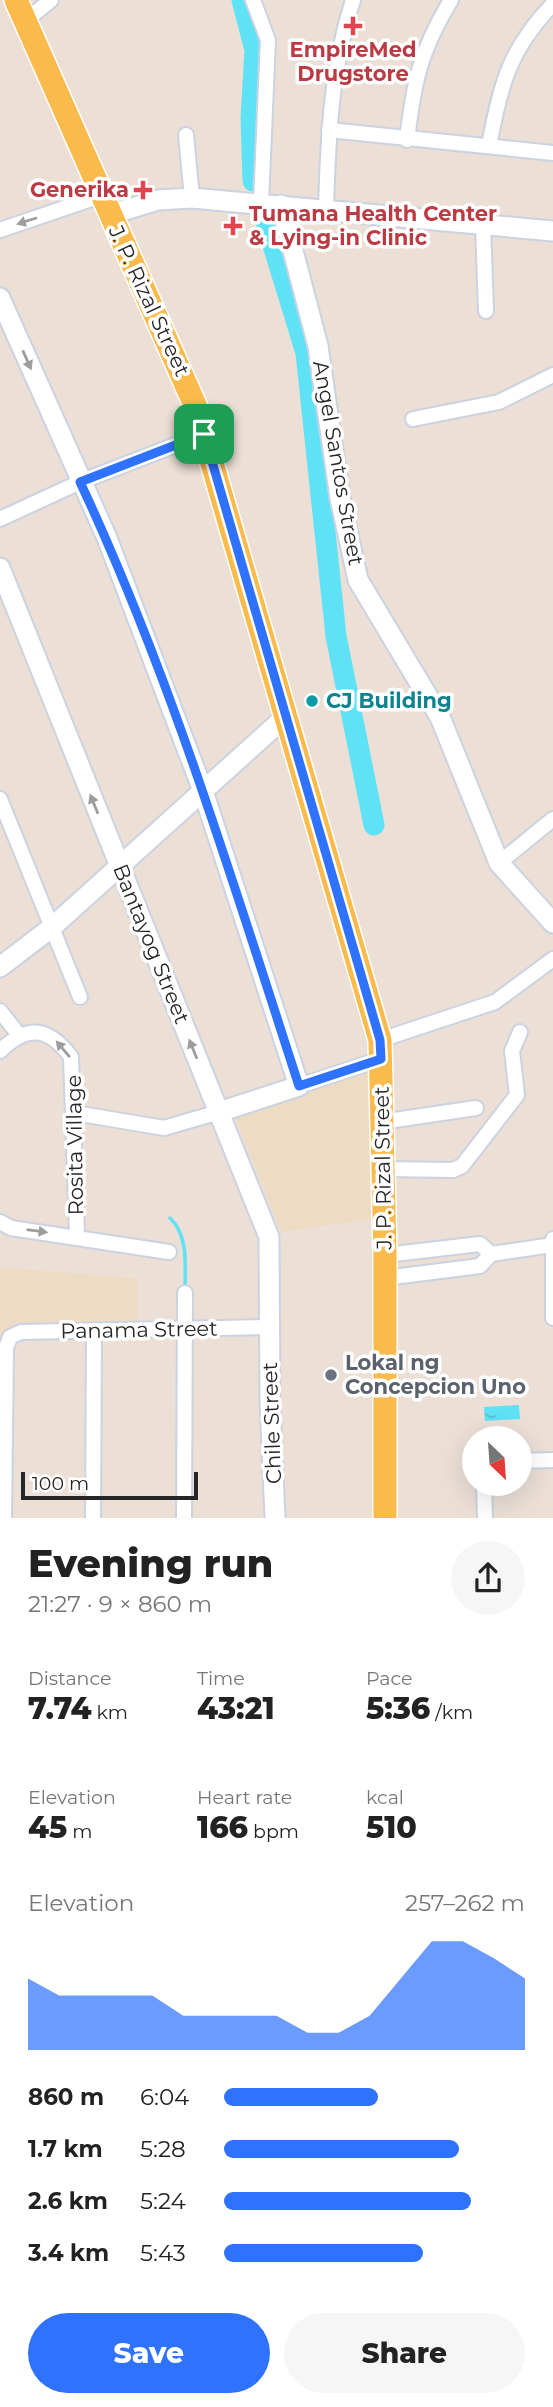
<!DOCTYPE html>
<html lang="en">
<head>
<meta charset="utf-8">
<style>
  :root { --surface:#fff; --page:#f6f6f6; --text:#222; --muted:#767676; --accent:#2f72ff }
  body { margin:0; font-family:Montserrat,sans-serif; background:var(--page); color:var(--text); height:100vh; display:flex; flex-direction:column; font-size:26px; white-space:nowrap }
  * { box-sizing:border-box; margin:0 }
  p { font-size:23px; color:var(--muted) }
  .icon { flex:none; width:38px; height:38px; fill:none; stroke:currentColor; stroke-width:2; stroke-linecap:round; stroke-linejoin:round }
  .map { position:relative; height:1518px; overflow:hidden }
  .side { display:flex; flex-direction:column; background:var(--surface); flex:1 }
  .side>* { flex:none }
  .needle { width:46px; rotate:155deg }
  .fabs { position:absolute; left:462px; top:1426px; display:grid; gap:14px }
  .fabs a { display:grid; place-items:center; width:70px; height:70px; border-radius:50%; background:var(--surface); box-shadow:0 7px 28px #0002; font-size:35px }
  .scale { position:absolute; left:21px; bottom:18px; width:177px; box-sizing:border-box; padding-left:7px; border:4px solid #262626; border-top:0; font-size:19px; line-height:24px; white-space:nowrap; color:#262626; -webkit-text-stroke:5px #fff; paint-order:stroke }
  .pin { position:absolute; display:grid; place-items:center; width:60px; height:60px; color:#fff; margin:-30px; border-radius:14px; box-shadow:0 4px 10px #0006 }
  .round { display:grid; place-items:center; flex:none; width:74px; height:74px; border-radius:37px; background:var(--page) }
  .head { display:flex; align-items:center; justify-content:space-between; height:119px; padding:0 28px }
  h1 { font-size:38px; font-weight:800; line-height:52px }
  .stats { display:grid; grid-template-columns:repeat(3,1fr); gap:10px; height:119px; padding:7px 28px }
  .stats div { display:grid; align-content:center }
  .stats b { font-size:30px; font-weight:800 }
  .stats small { font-size:19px; font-weight:400 }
  .stats p { font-size:19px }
  .chart { height:196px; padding:14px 28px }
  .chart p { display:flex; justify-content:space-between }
  .chart svg { width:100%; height:126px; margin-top:7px; fill:var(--accent); opacity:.7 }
  .action { display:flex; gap:14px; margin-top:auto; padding:14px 28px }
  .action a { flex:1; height:80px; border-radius:42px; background:var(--accent); color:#fff; font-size:28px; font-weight:800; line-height:80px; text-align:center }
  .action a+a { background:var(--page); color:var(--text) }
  ul { padding:0 28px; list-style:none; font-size:23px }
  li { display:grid; grid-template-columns:112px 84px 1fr; align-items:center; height:52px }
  li i { height:18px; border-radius:9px; background:var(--accent) }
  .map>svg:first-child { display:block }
</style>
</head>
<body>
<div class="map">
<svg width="553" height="1518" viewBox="0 0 553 1518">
  <defs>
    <pattern id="water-ripples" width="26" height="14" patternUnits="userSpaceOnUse" patternTransform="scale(1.75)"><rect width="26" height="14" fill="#5fe2f6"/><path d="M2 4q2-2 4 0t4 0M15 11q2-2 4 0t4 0" fill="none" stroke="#52c2d3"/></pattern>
  </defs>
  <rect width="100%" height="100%" fill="#ebdfd6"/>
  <g fill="#eedbc3">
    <path d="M368 1070 378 1218 281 1232 235 1117Z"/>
    <path d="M0 1267 138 1279V1332H24L6 1343 0 1361Z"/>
  </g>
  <path fill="url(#water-ripples)" d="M519 1405 520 1419 485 1421 484 1407Z"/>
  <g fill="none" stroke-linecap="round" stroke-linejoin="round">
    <path stroke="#5fe2f6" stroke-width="3.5" d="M170 1218C189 1236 185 1266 185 1291"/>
    <g stroke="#5fe2f6" stroke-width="21">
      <path d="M242 0 255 50 251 118 253 181"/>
      <path d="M265 219 306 353 336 636 374 825"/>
    </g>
    <defs>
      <g id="street">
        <path d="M253 0 268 40 261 203"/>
        <path d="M24 22 51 0"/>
        <path d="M329 130 553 153"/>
        <path d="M186 135 192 198"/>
        <path d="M407 140C414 80 420 52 451 0"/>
        <path d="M489 146C500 86 509 49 553 4"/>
        <path d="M326 209C328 138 331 68 353 0"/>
        <path d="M483 224 486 311"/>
        <path d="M0 230 100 196"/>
        <path d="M413 419 499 402 553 375"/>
        <path d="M0 519 80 482 204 434"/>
        <path d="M0 799 80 997"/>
        <path d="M499 863 553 819"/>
        <path d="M0 1011 19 1035"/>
        <path d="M380 1040 495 1002 553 959"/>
        <path d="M0 1051C27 1025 48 1026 71 1057L77 1236"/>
        <path d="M299 1086 381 1059"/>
        <path d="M75 1113 164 1128 219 1112"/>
        <path d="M381 1122 476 1108"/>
        <path d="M382 1169 453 1170 462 1166 517 1095 512 1051 520 1032"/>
        <path d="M0 1222 11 1228 169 1252"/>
        <path d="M553 1239V1318"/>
        <path d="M385 1255 480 1244 491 1254"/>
        <path d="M385 1278 480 1266 491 1254 553 1245"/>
        <path d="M520 1461 553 1460"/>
        <path d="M484 1484 485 1518"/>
        <path d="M4 1518 6 1348 10 1337 21 1332 269 1327"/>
        <path d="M93 1518 94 1331"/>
        <path d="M184 1518 185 1293"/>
      </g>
      <g id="secondary">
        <path d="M281 205 318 346 340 498 358 580 440 717 499 863 553 923"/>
        <path d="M109 215 158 200 192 198 553 231"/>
        <path d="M0 298 107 538 203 791 299 1086 219 1112"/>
        <path d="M0 568 269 1237 270 1402 275 1518"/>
        <path d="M0 967 51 928 284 718"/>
      </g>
      <path id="primary" d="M16 0 195 405 380 1040 385 1255V1518"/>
    </defs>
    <use href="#street" stroke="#cbd3e1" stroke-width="18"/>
    <use href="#secondary" stroke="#cbd3e1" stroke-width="23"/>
    <use href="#primary" stroke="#fff" stroke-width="26"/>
    <use href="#street" stroke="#fff" stroke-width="14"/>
    <use href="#secondary" stroke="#fff" stroke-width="19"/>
    <use href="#primary" stroke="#faba4c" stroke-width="23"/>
  </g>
  <defs><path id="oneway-solid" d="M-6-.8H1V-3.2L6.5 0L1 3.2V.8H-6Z" transform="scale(1.75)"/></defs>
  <g fill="#9d9d9d">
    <use href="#oneway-solid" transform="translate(27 221) rotate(162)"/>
    <use href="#oneway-solid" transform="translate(27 360) rotate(66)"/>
    <use href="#oneway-solid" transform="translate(94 804) rotate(-112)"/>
    <use href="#oneway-solid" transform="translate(63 1049) rotate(-130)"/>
    <use href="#oneway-solid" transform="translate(193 1049) rotate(-112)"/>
    <use href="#oneway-solid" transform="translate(37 1231) rotate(7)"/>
  </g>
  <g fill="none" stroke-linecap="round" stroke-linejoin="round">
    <defs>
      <path id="route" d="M204 434 380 1040 381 1059 299 1086C233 883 171 676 80 482Z"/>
    </defs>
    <use href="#route" stroke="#fff" stroke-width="14"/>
    <use href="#route" stroke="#2f72ff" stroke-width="9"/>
  </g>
  <g fill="#e0444e" stroke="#fff" stroke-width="2.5">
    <path d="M349.5 15.5h7v7h7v7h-7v7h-7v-7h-7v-7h7z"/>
    <path d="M139.5 179.5h7v7h7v7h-7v7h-7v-7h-7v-7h7z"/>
    <path d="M229.5 215.5h7v7h7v7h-7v7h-7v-7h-7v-7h7z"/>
  </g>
  <circle fill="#0f9aa8" stroke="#fff" stroke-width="2.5" cx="312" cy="701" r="7"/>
  <circle fill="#6b7280" stroke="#fff" stroke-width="2.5" cx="331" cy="1375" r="7"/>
  <g text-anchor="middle" stroke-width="7" stroke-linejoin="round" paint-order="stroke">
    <g font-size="21" font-weight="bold" fill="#be3a42" stroke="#fff">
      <text x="353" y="57">EmpireMed<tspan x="353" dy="24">Drugstore</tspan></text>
      <text x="129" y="197" text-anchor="end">Generika</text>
      <text x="249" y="221" text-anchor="start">Tumana Health Center<tspan x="249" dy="24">&amp; Lying-in Clinic</tspan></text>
    </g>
    <g font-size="21" fill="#262626" stroke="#fff">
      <text transform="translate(149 301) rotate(65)" y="7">J. P. Rizal Street</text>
      <text transform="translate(338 463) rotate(80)" y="7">Angel Santos Street</text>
      <text transform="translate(151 944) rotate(68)" y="7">Bantayog Street</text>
      <text transform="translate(75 1145) rotate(-91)" y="7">Rosita Village</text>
      <text transform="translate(383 1168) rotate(-91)" y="7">J. P. Rizal Street</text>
      <text transform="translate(139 1330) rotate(-1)" y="7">Panama Street</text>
      <text transform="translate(272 1423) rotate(-92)" y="7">Chile Street</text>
    </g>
    <g font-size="21" font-weight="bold" fill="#0d838f" stroke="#fff" text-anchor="start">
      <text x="326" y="708">CJ Building</text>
    </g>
    <g font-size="21" font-weight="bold" fill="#5b616d" stroke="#fff" text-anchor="start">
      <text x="345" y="1370">Lokal ng<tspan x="345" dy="24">Concepcion Uno</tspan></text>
    </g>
  </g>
</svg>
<div class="fabs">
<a><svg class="needle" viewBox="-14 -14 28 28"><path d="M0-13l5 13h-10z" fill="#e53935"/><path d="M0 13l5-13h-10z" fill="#767676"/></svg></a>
</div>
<div class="scale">100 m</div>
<div class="pin" style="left:204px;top:434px;background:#1e9e55"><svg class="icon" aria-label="arrive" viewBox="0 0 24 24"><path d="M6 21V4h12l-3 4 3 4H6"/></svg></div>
</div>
<section class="side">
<div class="head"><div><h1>Evening run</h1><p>21:27 · 9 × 860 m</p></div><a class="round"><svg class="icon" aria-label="share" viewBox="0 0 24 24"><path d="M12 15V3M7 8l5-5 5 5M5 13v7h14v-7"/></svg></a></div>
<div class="stats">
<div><p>Distance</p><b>7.74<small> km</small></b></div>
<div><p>Time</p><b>43:21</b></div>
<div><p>Pace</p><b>5:36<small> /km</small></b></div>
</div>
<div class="stats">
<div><p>Elevation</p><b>45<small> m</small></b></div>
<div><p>Heart rate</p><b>166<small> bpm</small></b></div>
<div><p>kcal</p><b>510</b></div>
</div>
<div class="chart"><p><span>Elevation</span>257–262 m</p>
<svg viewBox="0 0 160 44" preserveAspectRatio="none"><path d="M0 44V19L10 25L20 25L30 25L40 25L50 32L60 32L70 32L80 32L90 38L100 38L110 32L120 19L130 6L140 6L150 12L160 19V44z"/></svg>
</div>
<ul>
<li><b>860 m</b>6:04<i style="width:51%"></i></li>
<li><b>1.7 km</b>5:28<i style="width:78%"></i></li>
<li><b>2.6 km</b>5:24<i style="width:82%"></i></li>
<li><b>3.4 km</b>5:43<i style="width:66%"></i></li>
</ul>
<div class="action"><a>Save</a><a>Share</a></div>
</section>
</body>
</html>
